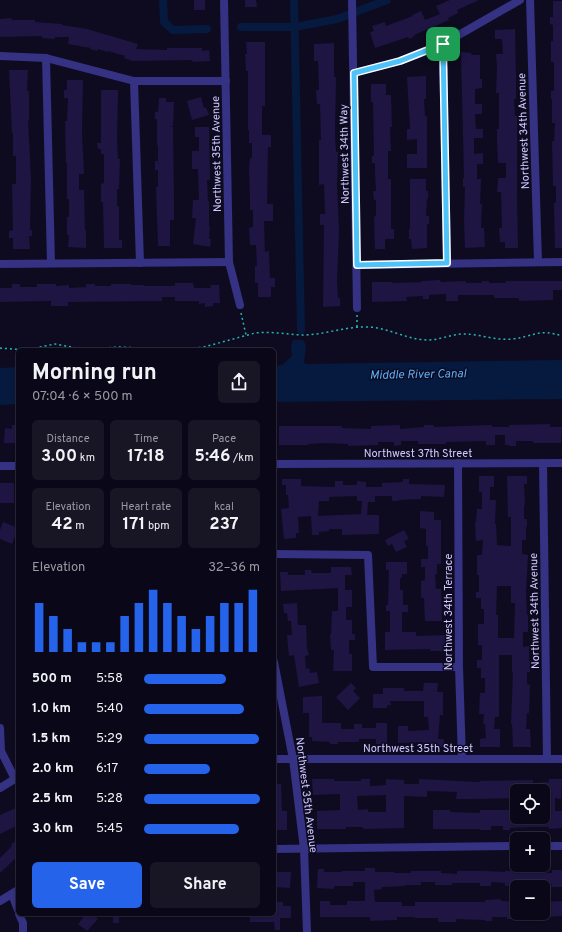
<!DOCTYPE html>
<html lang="en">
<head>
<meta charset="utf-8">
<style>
  :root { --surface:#0a0818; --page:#181625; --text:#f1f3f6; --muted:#999aa2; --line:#2a2937; --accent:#2563eb }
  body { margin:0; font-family:Overpass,sans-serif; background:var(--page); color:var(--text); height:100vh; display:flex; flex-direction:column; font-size:15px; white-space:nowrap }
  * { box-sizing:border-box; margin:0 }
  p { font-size:13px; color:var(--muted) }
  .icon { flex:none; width:22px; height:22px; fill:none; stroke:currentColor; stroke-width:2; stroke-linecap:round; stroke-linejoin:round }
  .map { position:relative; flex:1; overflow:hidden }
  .details { position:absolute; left:16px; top:348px; width:260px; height:568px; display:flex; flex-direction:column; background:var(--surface); border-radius:6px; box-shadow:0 1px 3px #0004,0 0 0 1px var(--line) }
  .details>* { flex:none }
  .fabs { position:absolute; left:510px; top:784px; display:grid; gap:8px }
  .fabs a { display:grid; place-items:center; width:40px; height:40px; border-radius:6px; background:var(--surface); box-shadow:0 1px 3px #0004,0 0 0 1px var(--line); font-size:20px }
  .pin { position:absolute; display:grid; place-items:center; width:34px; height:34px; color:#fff; margin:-17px; border-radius:8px; box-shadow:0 2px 6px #0006 }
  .round { display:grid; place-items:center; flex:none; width:42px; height:42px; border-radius:6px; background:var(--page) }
  .headline { display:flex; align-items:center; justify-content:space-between; height:68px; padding:0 16px }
  h1 { font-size:22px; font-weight:700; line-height:30px }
  .figures { display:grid; grid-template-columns:repeat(3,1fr); gap:6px; height:68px; padding:4px 16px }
  .figures div { display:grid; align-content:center; border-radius:6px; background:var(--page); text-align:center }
  .figures b { font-size:17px; font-weight:700 }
  .figures small { font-size:11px; font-weight:400 }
  .figures p { font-size:11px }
  .chart { height:112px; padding:8px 16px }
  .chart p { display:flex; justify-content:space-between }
  .chart svg { width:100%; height:72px; margin-top:4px; stroke:var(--accent); stroke-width:6 }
  .cta { display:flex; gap:8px; margin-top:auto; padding:8px 16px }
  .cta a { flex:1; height:46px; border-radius:6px; background:var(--accent); color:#fff; font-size:16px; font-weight:700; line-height:46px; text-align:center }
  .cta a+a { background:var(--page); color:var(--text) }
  ul { padding:0 16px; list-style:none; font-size:13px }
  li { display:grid; grid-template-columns:64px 48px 1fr; align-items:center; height:30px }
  li i { height:10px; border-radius:5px; background:var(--accent) }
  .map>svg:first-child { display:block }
</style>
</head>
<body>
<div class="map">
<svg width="562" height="932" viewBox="0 0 562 932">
  <rect width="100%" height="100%" fill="#0e0b20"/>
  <g fill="#051a3e">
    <path d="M293 340H303L306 345 304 363 307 364 562 360V399L274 402V366L282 365 292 356 291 345Z"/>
    <path d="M18 367V404L0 405V368Z"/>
  </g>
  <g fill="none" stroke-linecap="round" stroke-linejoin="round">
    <g stroke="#051a3e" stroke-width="8">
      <path d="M163 0 164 22 173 30 207 29"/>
      <path d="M294 0 301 330"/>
      <path d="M241 27H295L337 19 387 0"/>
    </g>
  </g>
  <g fill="#1e1542" fill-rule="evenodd">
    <rect x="194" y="0" width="11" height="10"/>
    <path d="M245 0H256L257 7H245Z"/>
    <path d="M450 0H479L457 10 458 13 448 18 449 20 414 35 415 36 409 39 408 37 375 48 370 32 374 31 372 26 385 22 386 26 413 16 412 15 421 11 425 20 440 14 436 6Z"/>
    <path d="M553 1H562V248H555L554 203H556V186H553L552 141H554L555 123H552V99H551V91H554V62H551V41H553V25L550 24V17H553Z"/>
    <path d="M11 18 12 20H35V22L62 24V25L87 29 138 44 136 49 167 50V48H202V51L209 50 210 61 193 62 192 60 132 61 124 58 125 56 108 51V52L98 49 97 51 90 49 91 48 68 44 69 37H55V39L42 38V36L0 37V19Z"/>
    <path d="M515 29 516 79V99H514L515 116H517V199L518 248H505V242H500L499 228H502L501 192H497L498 178H506V163H498L497 143V129H499V93H496L497 68 496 54H503L502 39H495V30Z"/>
    <path d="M246 42H265V106H262V135H271V147H268L267 204H273V221H264L265 252 269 251 270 278H275V287H271V297H258V283H255V266H257L256 245H250L249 228 253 227V210H250V199L249 169 250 158H252V143H249V130H248V71H246L245 54H247Z"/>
    <path d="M334 43V77H336L335 134 336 152H338L337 184 339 231 337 281 338 298H340V306L323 307 324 225H320V214H325L324 184 319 185V140H321L320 104H317L316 90H319L318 61H314V44Z"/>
    <path d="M461 52 472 53 471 55H480V79H482V88L475 89V104H482V114H475L476 129H483V138H474V154L483 153V164H477V179H481L480 204H482L481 228H484L485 247 465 248 464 222 465 187H463V178H464Z"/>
    <path d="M9 70H28L27 91H29V120H28L31 179 30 230H32V236H29L30 249H13V238H9V231L13 230 12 184H16V156H13V133H12Z"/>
    <path d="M426 76V99H424L425 116H427V168H407V154H417V139L407 140V129H410L407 77Z"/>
    <path d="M67 80H83L82 133 84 174H79V190H84L85 230H86V248L68 247 69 235H67V217H69V199H67V163H66L65 121H67L68 98H64V90H67Z"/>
    <path d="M371 84H386V95H391L392 127H390L391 151H388V179H391V229H394V239H385V249H375L374 217 376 216V200H374L373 191H376L375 174V163H372V156H374L373 102H371Z"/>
    <path d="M101 90H118L117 142 118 159H120L119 189H117V206H119V240H122V248H104L103 202H101V184L104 183V154H101V149H98L97 143H101Z"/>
    <path d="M201 97 204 108 206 107 209 115 192 120 187 101Z"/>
    <path d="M159 98H166V102H174L173 126 170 127H173L174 200V220H170V246H158L156 187H158V170H155V161H158V145H157V119H155V112H158Z"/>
    <path d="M195 127H209L210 180H207L208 201H209V226H210L209 239H211L210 247 193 244 196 218H192L193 200H199L198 169H192V151H199V137H195Z"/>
    <path d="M410 179H426V191H428V199H427L426 216H429V224H427V248L412 249 411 239H409V229H410Z"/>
    <path d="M440 280 441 282 466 281V283H482V281H489V283H506V281H562V290H553V300L519 301V298H494V295H458V301H446V294L429 295V299H423V296L406 297 407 301 372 302V282H392V283L422 282V281Z"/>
    <path d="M175 283H193L194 288H211L210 285H219L220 303H213V306L205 307V303L199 304V301H175V297H162V301L68 302V306H51V301L0 302V288H12V284H20V287H37V284H56V286L69 285V288L86 287V284H95V286H111V284H131V285H144V286H175Z"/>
    <path d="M550 424V427H562L561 443H533V441H516V446H509V445H505V435H495V445H486V441L446 442V444H418V441H401V445L394 446V442H378V445L348 446V444L325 443 308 444V445H279V426H342V428L371 429V426L400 425V429L424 427V425H434V427L492 425V427H509V425Z"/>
    <path d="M12 425H18V443H4L5 428 12 429Z"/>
    <path d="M479 476H494V487H490V500H496L495 524H496L497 545 511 546V517H508L507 476H527V484H524L525 505H524V519H527V527H526V540H522V554L528 555 526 592 527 615H528V632H523V647L529 646V661H530V672H527V684L530 685 529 713H527L526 729H530L531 747H513L512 724H511L513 672 512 673V655H499V717H495L494 729H500V747H480V739L486 738 485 724H483L484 714H479L480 693H485V678H481V668H477V660H482V645H478V624H484V609H481V598H476V592H479V575H477V555H482L483 540 476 541 475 522H476L477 509H482V492H479ZM497 586H511V603H515L514 638H498V615H496Z"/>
    <path d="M282 479H301V486L335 487V481H343V485H357V481L366 482V487H382V483L403 482V479H409V484L445 485 444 497 421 496V499L399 500V501H392V496H375V502H368L367 515H379V534L342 535V529H329V531L319 532V535H312L311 516 298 517 299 533H296V538L284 539 281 509 289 508 288 495H286V485H282ZM357 496V501H362L361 514 318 516 319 501H329V497Z"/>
    <rect x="0" y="483" width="14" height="20"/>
    <path d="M420 511 434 512V520H441V564H437V574H435L436 589H441L442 621H425L424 598H421V581L425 580V567H421V559H428V546H426V529L420 528Z"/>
    <path d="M3 522 18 528 12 544 0 539V530Z"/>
    <path d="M404 530 409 539 404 541 407 547 396 552 392 544 388 546 385 540Z"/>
    <path d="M386 562H407V574H402V578H400V590H403V605H408V612H402V632H416V636L447 635V651H430V649L385 650V632H390V611H386V605H388L389 570H386Z"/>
    <path d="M331 567H351L352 575H345V590H352V607H346V620H352V634H355V640H349V654H352V671H333L334 650H331L330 634H331L332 611H338V588L281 591 280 572H288V575H305V570H311L312 573H331Z"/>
    <path d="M297 603 298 625H306L307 648 309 655 305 656 306 669 309 668 310 673 317 672 319 683 299 687 294 655 289 656 287 635H292L291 621H288L287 613H284L283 604Z"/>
    <path d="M351 683 356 688 353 691 360 698 348 710 336 697Z"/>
    <path d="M424 683H438L437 692H443V715H440L438 739H444V747H423V742L398 743V726H408V731L429 730 428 717H424V701H390L391 705H387V708H373V694H383V688H404V691H423Z"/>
    <path d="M322 696V723H341V729H354V724H362V728H376V723H387V744H376V739H359V742H338V744H330V742L312 741V737H309V713H303V697Z"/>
    <path d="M312 779H334V781H361V779H370V786L386 785V779L404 780V784H419V779L480 782V781L533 780V783L549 782V779H562L561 799 555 798V811H562V828L549 829V827H532L510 828V830H503V826H491V830H480V829H433V810H450V812L480 813V810H517V817H543V807H549V794H543V791H517V798L474 799H456L457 792 427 791V797L404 796V828L363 829V827H346V829H317V811L340 810V794L313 795ZM386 795V812H368V809L358 810 357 796Z"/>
    <path d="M274 784H281L282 811H287V830H274Z"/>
    <path d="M18 807V825L0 834V815Z"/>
    <path d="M18 840V856L0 873V858L12 846 11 844Z"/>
    <path d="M365 868H375V872H394V873H411V871H441V873L457 874V871H486L505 872V871L534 870V873H552V870H562V887H551L552 884H538V887H525V885L505 886V883L491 882V886H480V883H452V885H435V882H421V885H405V886L382 887V889L374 890 375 902H402V906H415V902H485V900L501 899V901L517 902V913H537V920L507 919V917H492V921H485V920L456 919V922H438V918H415V917H397V920L370 921V917H320V901H330V905H347V901H365V882H353V886H334V889L317 888 318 869H324V872H342V871H365Z"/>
    <path d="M274 872H291L290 888 274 887Z"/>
    <path d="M562 901V916L543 917V902Z"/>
    <path d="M274 902H283V906H291V918H280V930H275L274 922H250V914H274Z"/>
    <path d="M79 914H92L98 919 87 931 78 924 83 918Z"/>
    <rect x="113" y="914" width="6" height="9"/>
  </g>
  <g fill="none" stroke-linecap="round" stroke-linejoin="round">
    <g stroke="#23b9b1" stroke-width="1.5" stroke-dasharray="2 3" stroke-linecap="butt">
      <path d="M241 313 246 335"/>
      <path d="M357 315V327"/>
      <path d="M0 348 25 350 55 344 82 349 121 347 177 350 204 347 255 333C272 331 289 335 306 335 327 334 347 326 369 327 389 328 408 340 428 340 440 340 451 334 464 334 480 334 496 341 512 339 533 337 538 328 562 336"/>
    </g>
    <g stroke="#353183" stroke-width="8">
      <path d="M224 0 229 262 240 305"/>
      <path d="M352 0 357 308"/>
      <path d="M530 0 538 262"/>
      <path d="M443 44 447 263"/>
      <path d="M0 56 46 58 134 81H226"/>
      <path d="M46 58 51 263"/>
      <path d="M354 73 400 61 443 44 520 0"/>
      <path d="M134 81 140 263"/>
      <path d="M0 264 229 262"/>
      <path d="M357 265 562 262"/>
      <path d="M458 463 459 667 462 759"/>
      <path d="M543 463 547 759"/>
      <path d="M274 464 562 463"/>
      <path d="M0 466H18"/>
      <path d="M274 554 368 555 373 667H459"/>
      <path d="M274 662 293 759 304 849 307 932"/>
      <path d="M0 728 1 751 15 779"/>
      <path d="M274 759H562"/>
      <path d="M0 788 18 777"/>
      <path d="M543 846H562"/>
      <path d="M274 849 517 846"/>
      <path d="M12 894 18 910"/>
      <path d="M0 901 18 890"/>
      <path d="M19 914 23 923V932"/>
    </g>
  </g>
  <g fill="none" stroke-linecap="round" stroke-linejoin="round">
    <defs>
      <path id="route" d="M443 44 447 263 357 265 354 73 400 61Z"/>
    </defs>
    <use href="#route" stroke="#fff" stroke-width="8"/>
    <use href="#route" stroke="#4fc3f7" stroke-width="5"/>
  </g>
  <g text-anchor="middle" stroke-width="3" stroke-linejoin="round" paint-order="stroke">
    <g font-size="11" fill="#cfc9ff" stroke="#0e0b20">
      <text transform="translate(523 131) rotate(-92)" y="4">Northwest 34th Avenue</text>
      <text transform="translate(216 154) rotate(-91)" y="4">Northwest 35th Avenue</text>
      <text transform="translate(344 154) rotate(-91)" y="4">Northwest 34th Way</text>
      <text x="418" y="457">Northwest 37th Street</text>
      <text transform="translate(534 611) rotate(-91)" y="4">Northwest 34th Avenue</text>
      <text transform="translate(448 612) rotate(-90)" y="4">Northwest 34th Terrace</text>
      <text x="418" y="752">Northwest 35th Street</text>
      <text transform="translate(307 795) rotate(83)" y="4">Northwest 35th Avenue</text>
    </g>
    <g font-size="12" font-style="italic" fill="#57b1ff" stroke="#0e0b20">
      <text transform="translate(418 374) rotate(-1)" y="4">Middle River Canal</text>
    </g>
  </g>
</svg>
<div class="fabs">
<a><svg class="icon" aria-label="locate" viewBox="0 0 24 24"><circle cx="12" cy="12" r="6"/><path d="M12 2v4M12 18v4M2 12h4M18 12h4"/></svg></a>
<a>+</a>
<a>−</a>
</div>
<div class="pin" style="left:443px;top:44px;background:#1e9e55"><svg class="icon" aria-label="arrive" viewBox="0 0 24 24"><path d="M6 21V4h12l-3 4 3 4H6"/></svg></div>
<section class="details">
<div class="headline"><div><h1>Morning run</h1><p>07:04 · 6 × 500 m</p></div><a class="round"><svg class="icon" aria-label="share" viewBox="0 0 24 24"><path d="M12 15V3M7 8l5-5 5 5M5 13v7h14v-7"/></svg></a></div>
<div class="figures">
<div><p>Distance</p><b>3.00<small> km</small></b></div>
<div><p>Time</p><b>17:18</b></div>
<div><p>Pace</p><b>5:46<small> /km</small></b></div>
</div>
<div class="figures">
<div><p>Elevation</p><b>42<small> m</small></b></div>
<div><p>Heart rate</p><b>171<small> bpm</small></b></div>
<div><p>kcal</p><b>237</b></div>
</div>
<div class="chart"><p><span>Elevation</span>32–36 m</p>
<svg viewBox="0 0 160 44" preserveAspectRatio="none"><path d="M5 44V14M15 44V22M25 44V30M35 44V38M45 44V38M55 44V38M65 44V22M75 44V14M85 44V6M95 44V14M105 44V22M115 44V30M125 44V22M135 44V14M145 44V14M155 44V6"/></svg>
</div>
<ul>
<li><b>500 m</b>5:58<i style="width:71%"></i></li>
<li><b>1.0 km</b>5:40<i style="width:86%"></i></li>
<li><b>1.5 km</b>5:29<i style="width:99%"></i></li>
<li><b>2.0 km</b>6:17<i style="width:57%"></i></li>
<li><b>2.5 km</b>5:28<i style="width:100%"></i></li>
<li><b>3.0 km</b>5:45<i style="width:82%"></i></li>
</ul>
<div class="cta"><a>Save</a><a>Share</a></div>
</section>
</div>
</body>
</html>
